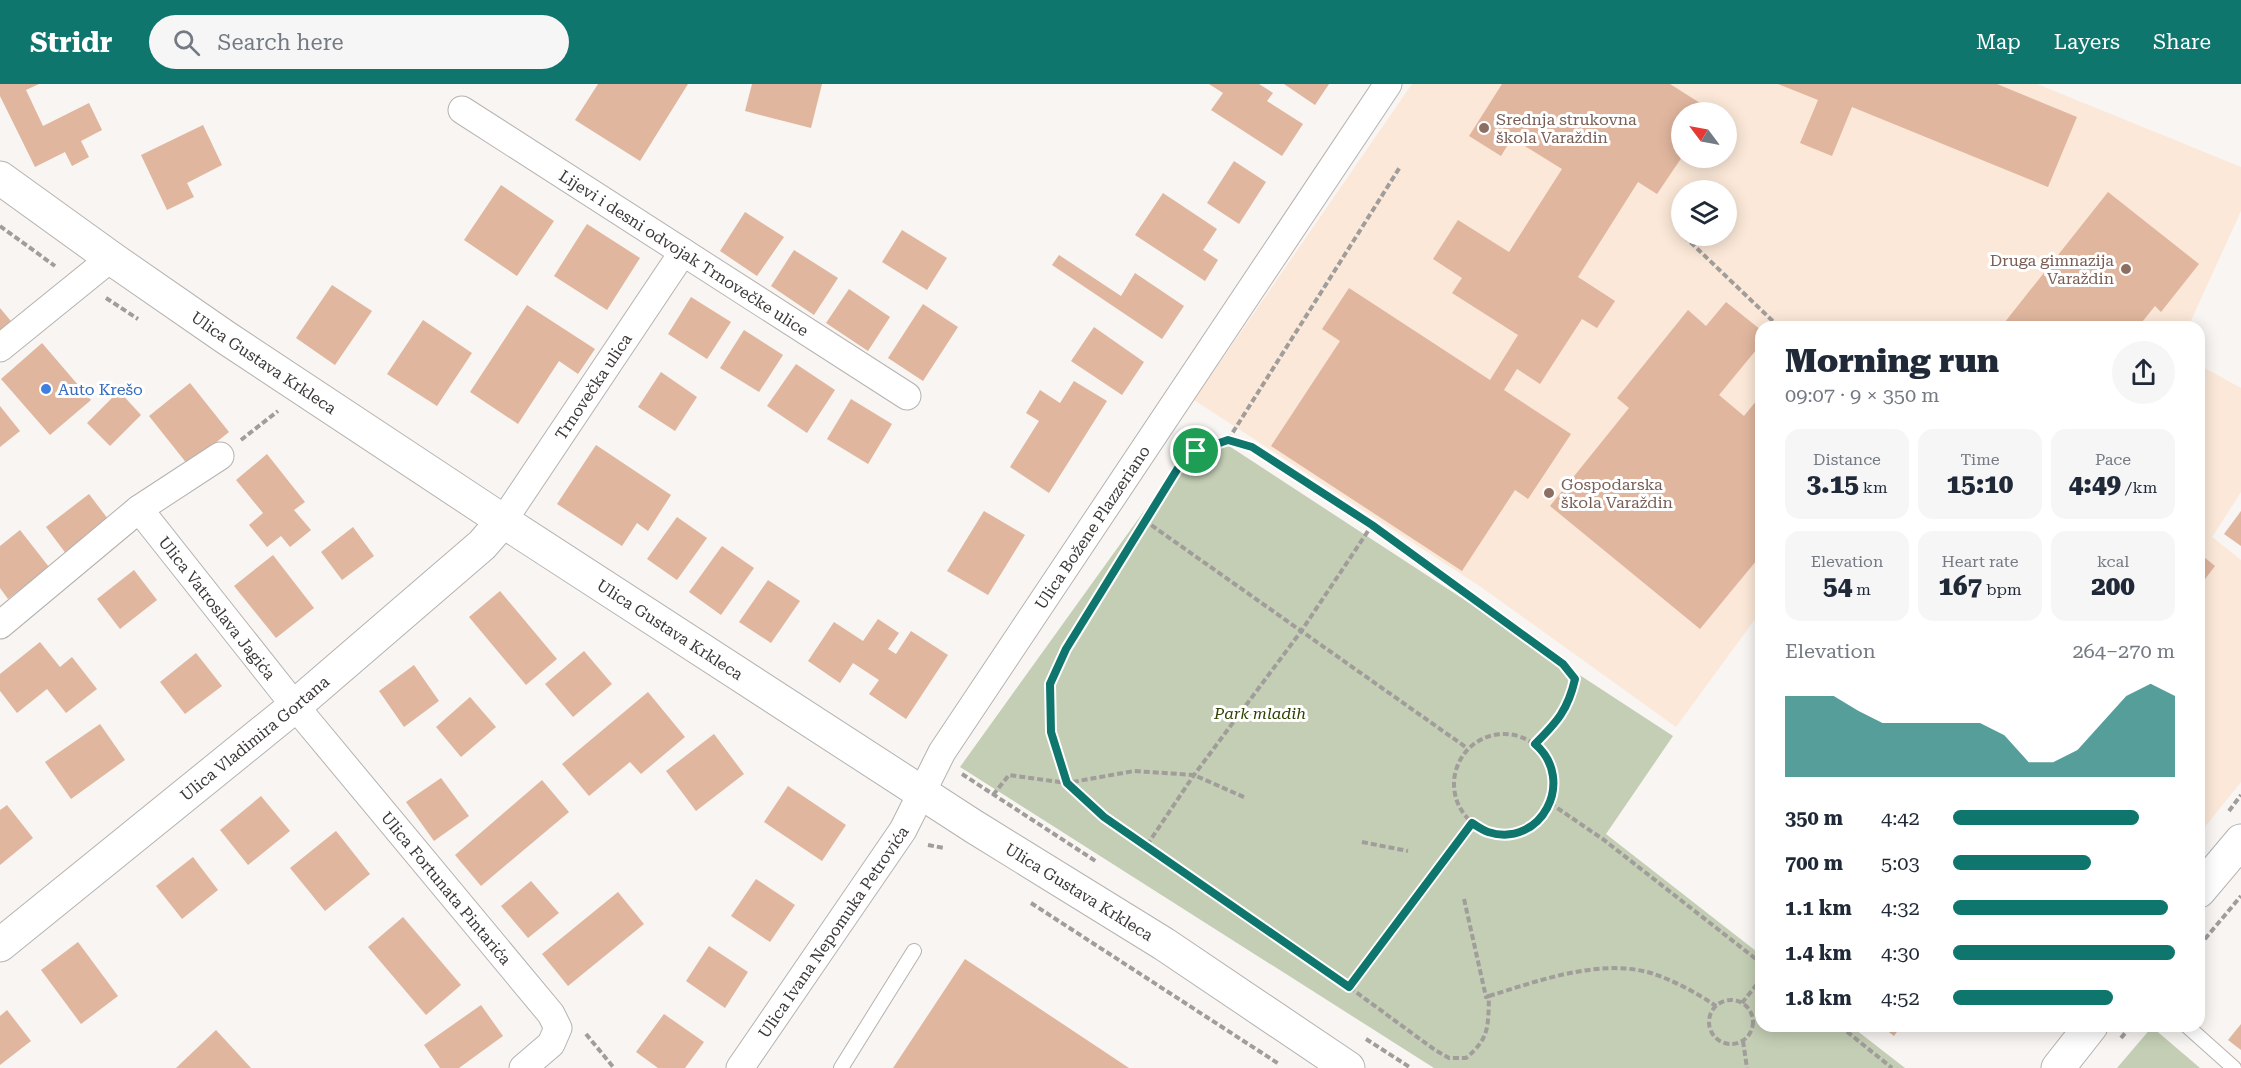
<!DOCTYPE html>
<html lang="en">
<head>
<meta charset="utf-8">
<style>
  :root { --surface:#fff; --page:#f6f6f7; --text:#1f2937; --muted:#747a83; --accent:#0f766e }
  body { margin:0; font-family:"Roboto Serif",serif; background:var(--page); color:var(--text); height:100vh; display:flex; flex-direction:column; font-size:22px; white-space:nowrap }
  * { box-sizing:border-box; margin:0 }
  p { font-size:20px; color:var(--muted) }
  .icon { flex:none; width:33px; height:33px; fill:none; stroke:currentColor; stroke-width:2; stroke-linecap:round; stroke-linejoin:round }
  .map { position:relative; flex:1; overflow:hidden }
  .side { position:absolute; left:1755px; top:237px; width:450px; height:711px; display:flex; flex-direction:column; background:var(--surface); border-radius:18px; box-shadow:0 3px 15px #0003 }
  .side>* { flex:none }
  .needle { width:39px; rotate:302deg }
  .controls { position:absolute; left:1671px; top:18px; display:grid; gap:12px }
  .controls a { display:grid; place-items:center; width:66px; height:66px; border-radius:50%; background:var(--surface); box-shadow:0 3px 15px #0003; font-size:30px }
  .pin { position:absolute; display:grid; place-items:center; width:51px; height:51px; color:#fff; margin:-26px; border:3px solid #fff; border-radius:50%; box-shadow:0 2px 6px #0007 }
  .round { display:grid; place-items:center; flex:none; width:63px; height:63px; border-radius:32px; background:var(--page) }
  .headline { display:flex; align-items:center; justify-content:space-between; height:102px; padding:0 30px }
  h1 { font-size:33px; font-weight:800; line-height:45px }
  .stats { display:grid; grid-template-columns:repeat(3,1fr); gap:9px; height:102px; padding:6px 30px }
  .stats div { display:grid; align-content:center; border-radius:15px; background:var(--page); text-align:center }
  .stats b { font-size:26px; font-weight:800 }
  .stats small { font-size:16px; font-weight:400 }
  .stats p { font-size:16px }
  .chart { height:168px; padding:12px 30px }
  .chart p { display:flex; justify-content:space-between }
  .chart svg { width:100%; height:108px; margin-top:6px; fill:var(--accent); opacity:.7 }
  ul { padding:0 30px; list-style:none; font-size:20px }
  li { display:grid; grid-template-columns:96px 72px 1fr; align-items:center; height:45px }
  li i { height:15px; border-radius:8px; background:var(--accent) }
  header { display:flex; align-items:center; gap:36px; box-sizing:border-box; height:84px; padding:0 30px; background:var(--accent); color:#fff }
  header strong { font-size:28px }
  nav { display:flex; gap:33px; margin-inline-start:auto; font-size:21px }
  .search { width:420px; height:54px; background:var(--page); display:flex; align-items:center; gap:15px; box-sizing:border-box; padding:0 21px; border-radius:33px; color:var(--muted); font-size:22px }
  .map>svg:first-child { display:block }
</style>
</head>
<body>
<header>
<strong>Stridr</strong>
<div class="search"><svg class="icon" aria-label="search" viewBox="0 0 24 24"><circle cx="10" cy="10" r="6"/><path d="M15 15l6 6"/></svg>Search here</div>
<nav><a>Map</a><a>Layers</a><a>Share</a></nav>
</header>
<div class="map">
<svg width="2241" height="984" viewBox="0 0 2241 984">
  <rect width="100%" height="100%" fill="#f8f5f2"/>
  <g fill="#fbe8d8" fill-rule="evenodd">
    <path d="M1412 0H2037L2241 83V127L2188 243H1761V527L1676 643 1481 503 1194 316ZM1682 28H1726V74H1682ZM1682 106H1726V152H1682Z"/>
    <path d="M2199 281 2241 304V408L2212 453 2241 476V698L2199 750Z"/>
  </g>
  <g fill="#c3ceb4">
    <path d="M1203 345 1673 652 1606 750 1761 871V942H1851L1905 984H1434L960 683Z"/>
    <path d="M2152 943 2200 984H2117Z"/>
  </g>
  <g fill="#e0b69e">
    <path d="M0 0H39L26 6 43 42 89 19 102 46 81 57 89 73 72 82 65 68 35 83 0 12Z"/>
    <path d="M598 0H688L640 77 575 36Z"/>
    <path d="M752 0H822L811 44 745 27Z"/>
    <path d="M1209 0H1259L1273 9 1267 17 1303 40 1282 72 1211 26 1223 9Z"/>
    <path d="M1284 0H1329L1315 21Z"/>
    <path d="M1502 0H1670L1711 26 1710 28H1682V73L1657 110 1638 98 1578 193 1615 217 1597 244 1582 235 1540 300 1517 285 1504 306 1571 350 1528 415 1515 406 1462 487 1271 362 1340 257 1322 245 1349 204 1490 296 1518 251 1452 209 1462 194 1433 175 1458 136 1509 168 1562 85 1512 54 1501 72 1469 52Z"/>
    <path d="M1778 0H1997L2077 33 2048 103 1852 23 1832 72 1800 59 1818 16Z"/>
    <path d="M203 41 222 81 187 99 194 113 167 126 141 71Z"/>
    <path d="M1234 77 1266 98 1239 140 1207 119Z"/>
    <path d="M501 101 554 137 517 192 464 156Z"/>
    <path d="M2108 108 2199 180 2161 228 2155 222 2138 243H2001Z"/>
    <path d="M1163 109 1217 145 1203 166 1218 176 1205 197 1135 151Z"/>
    <path d="M745 128 784 153 757 192 720 167Z"/>
    <path d="M587 140 640 174 607 226 554 192Z"/>
    <path d="M902 146 947 174 927 206 882 178Z"/>
    <path d="M794 166 838 194 814 231 771 202Z"/>
    <path d="M1059 171 1121 212 1135 189 1184 222 1162 255 1052 181Z"/>
    <path d="M332 201 372 227 335 281 296 254Z"/>
    <path d="M849 205 890 233 868 267 826 239Z"/>
    <path d="M691 213 731 238 707 275 668 250Z"/>
    <path d="M1726 218 1761 246V260L1719 311 1744 332 1761 311V471L1700 545 1550 422 1629 324 1617 314 1688 226 1706 242Z"/>
    <path d="M923 220 958 243 923 297 888 274Z"/>
    <path d="M527 221 595 265 578 290 559 277 518 340 470 308Z"/>
    <path d="M0 224 15 242 0 254Z"/>
    <path d="M423 236 472 269 437 322 387 290Z"/>
    <path d="M1094 243 1144 278 1122 311 1071 277Z"/>
    <path d="M744 246 783 271 759 308 720 284Z"/>
    <path d="M42 259 91 316 50 351 1 295Z"/>
    <path d="M796 280 835 306 807 349 767 322Z"/>
    <path d="M661 288 697 313 675 347 638 323Z"/>
    <path d="M1074 297 1107 317 1049 409 1010 383 1039 337 1026 329 1040 306 1060 319Z"/>
    <path d="M190 299 229 348 188 381 149 332Z"/>
    <path d="M119 307 141 331 110 362 87 339Z"/>
    <path d="M851 315 892 340 868 380 827 355Z"/>
    <path d="M0 322 20 347 0 363Z"/>
    <path d="M596 361 671 411 648 447 637 439 622 462 557 420Z"/>
    <path d="M267 370 305 418 294 426 311 446 290 463 281 452 267 463 249 441 263 429 236 396Z"/>
    <path d="M89 410 111 439 67 471 46 443Z"/>
    <path d="M984 427 1025 451 988 511 947 487Z"/>
    <path d="M2241 427V462L2224 450Z"/>
    <path d="M677 433 707 454 677 496 647 475Z"/>
    <path d="M353 443 374 472 342 496 321 468Z"/>
    <path d="M20 446 49 483 8 515 0 504V462Z"/>
    <path d="M722 462 754 484 721 531 689 508Z"/>
    <path d="M2199 469 2215 482 2199 503Z"/>
    <path d="M273 471 314 524 276 554 234 502Z"/>
    <path d="M134 486 157 516 120 545 97 515Z"/>
    <path d="M768 496 800 517 771 559 739 538Z"/>
    <path d="M500 507 557 575 526 601 469 533Z"/>
    <path d="M878 535 899 549 888 565 896 570 911 547 948 571 906 635 869 610 879 596 853 579 840 599 808 577 834 538 863 557Z"/>
    <path d="M40 558 60 583 72 573 97 605 66 629 47 605 17 629 0 607V590Z"/>
    <path d="M584 567 612 600 573 633 545 600Z"/>
    <path d="M196 569 222 602 185 630 160 598Z"/>
    <path d="M414 581 439 617 404 643 379 607Z"/>
    <path d="M648 608 685 653 641 690 630 678 589 712 562 680Z"/>
    <path d="M470 613 496 643 461 673 436 643Z"/>
    <path d="M100 640 125 676 71 715 45 678Z"/>
    <path d="M714 650 744 690 696 727 666 687Z"/>
    <path d="M441 694 469 732 434 757 406 718Z"/>
    <path d="M542 696 569 728 481 802 455 771Z"/>
    <path d="M788 702 846 741 822 777 764 738Z"/>
    <path d="M261 712 290 747 248 781 220 746Z"/>
    <path d="M7 721 33 754 0 781V726Z"/>
    <path d="M336 747 370 790 325 827 290 784Z"/>
    <path d="M193 773 218 806 182 835 156 802Z"/>
    <path d="M756 795 795 821 770 858 731 832Z"/>
    <path d="M531 797 559 829 528 854 501 822Z"/>
    <path d="M618 808 644 840 568 902 542 870Z"/>
    <path d="M403 833 461 901 426 931 368 863Z"/>
    <path d="M78 858 118 912 81 940 41 886Z"/>
    <path d="M709 862 748 888 725 924 686 897Z"/>
    <path d="M965 875 1129 984H893Z"/>
    <path d="M481 921 503 952 459 984H440L424 961Z"/>
    <path d="M7 926 31 957 0 981V932Z"/>
    <path d="M664 930 704 958 685 984H658L636 968Z"/>
    <path d="M2241 940V966L2228 956Z"/>
    <path d="M1881 942H1901L1894 952Z"/>
    <path d="M216 946 251 984H176Z"/>
  </g>
  <g fill="none" stroke-linecap="round" stroke-linejoin="round">
    <defs>
      <g id="lane">
        <path d="M2187 942 2234 984"/>
        <path d="M841 984 914 867"/>
      </g>
      <g id="street">
        <path id="s1" d="M462 26 907 312"/>
        <path d="M0 264 111 174"/>
        <path id="s2" d="M139 425 295 622 551 930 558 944 551 960 523 984"/>
        <path id="s3" d="M503 437 683 168"/>
        <path d="M0 541 139 425 220 372"/>
        <path id="s4" d="M740 984 903 746 942 668 1388 0"/>
      </g>
      <g id="secondary">
        <path id="s5" d="M0 94 111 174 225 253 503 437 973 742 1164 860 1348 984"/>
        <path d="M2199 807 2241 757"/>
        <path id="s6" d="M0 861 295 622 482 461 503 437"/>
        <path d="M2058 984 2091 942"/>
      </g>
    </defs>
    <use href="#lane" stroke="#b6b2b0" stroke-width="16"/>
    <use href="#street" stroke="#b6b2b0" stroke-width="29"/>
    <use href="#secondary" stroke="#b6b2b0" stroke-width="35"/>
    <g stroke="#a09d9b" stroke-width="4" stroke-dasharray="6 3" stroke-linecap="butt">
      <path d="M0 142 55 182"/>
      <path d="M1678 146 1682 149"/>
      <path d="M1684 152 1779 243"/>
      <path d="M106 214 138 235"/>
      <path d="M241 356 278 327"/>
      <path d="M1228 356 1400 83"/>
      <path d="M1144 436 1467 664"/>
      <circle cx="1504" cy="700" r="50"/>
      <path d="M962 690 1097 778"/>
      <path d="M993 711 1009 691 1067 699 1134 687 1194 691 1246 714"/>
      <path d="M1550 719 1604 756 1761 879"/>
      <path d="M2229 727 2241 711"/>
      <path d="M1362 758 1408 767"/>
      <path d="M928 761 944 764"/>
      <path d="M1147 761 1194 691 1302 546 1372 441"/>
      <path d="M1464 815 1486 913 1489 912C1488 942 1490 954 1466 974H1449L1435 966 1349 903 1104 733 1067 699 1051 648 1050 600 1066 565 1177 385 1196 367 1228 356 1253 363 1372 441 1563 580 1575 595 1570 618 1550 645 1535 660"/>
      <path d="M1031 819 1279 980"/>
      <path d="M2199 862 2241 812"/>
      <path d="M1349 903 1471 739"/>
      <path d="M1489 912C1538 897 1599 874 1651 889 1673 896 1697 909 1716 922"/>
      <circle cx="1731" cy="938" r="22"/>
      <path d="M1742 919 1761 895"/>
      <path d="M1840 942 1892 984"/>
      <path d="M586 950 614 984"/>
      <path d="M2121 954 2131 942"/>
      <path d="M1366 955 1411 984"/>
      <path d="M1743 957 1747 984"/>
    </g>
    <use href="#lane" stroke="#fff" stroke-width="14"/>
    <use href="#street" stroke="#fff" stroke-width="27"/>
    <use href="#secondary" stroke="#fff" stroke-width="33"/>
  </g>
  <g fill="none" stroke-linecap="round" stroke-linejoin="round">
    <defs>
      <path id="route" d="M1228 356 1252 363 1372 441 1563 580 1575 595C1568 626 1557 638 1535 660 1577 696 1541 765 1488 748 1482 746 1477 742 1472 739L1349 903 1104 733 1067 699 1051 648 1050 600 1066 565 1178 384 1196 367Z"/>
    </defs>
    <use href="#route" stroke="#fff" stroke-width="12"/>
    <use href="#route" stroke="#0f766e" stroke-width="8"/>
  </g>
  <g fill="#8d6e63" stroke="#fff" stroke-width="2">
    <circle cx="1484" cy="44" r="6"/>
    <circle cx="2126" cy="185" r="6"/>
    <circle cx="1549" cy="409" r="6"/>
  </g>
  <circle fill="#3f7fe0" stroke="#fff" stroke-width="2" cx="46" cy="305" r="6"/>
  <g text-anchor="middle" stroke-width="6" stroke-linejoin="round" paint-order="stroke">
    <g font-size="16" fill="#785e54" stroke="#fff" text-anchor="start">
      <text x="1496" y="41">Srednja strukovna<tspan x="1496" dy="18">škola Varaždin</tspan></text>
      <text x="2114" y="182" text-anchor="end">Druga gimnazija<tspan x="2114" dy="18">Varaždin</tspan></text>
      <text x="1561" y="406">Gospodarska<tspan x="1561" dy="18">škola Varaždin</tspan></text>
    </g>
    <g font-size="16" fill="#3a3837" stroke="#fff">
      <text dy="6" stroke="none"><textPath href="#s1" startOffset="264">Lijevi i desni odvojak Trnovečke ulice</textPath></text>
      <text dy="6" stroke="none"><textPath href="#s5" startOffset="322">Ulica Gustava Krkleca</textPath></text>
      <text dy="6" stroke="none"><textPath href="#s3" startOffset="162">Trnovečka ulica</textPath></text>
      <text dy="6" stroke="none"><textPath href="#s4" startOffset="646">Ulica Božene Plazzeriano</textPath></text>
      <text dy="6" stroke="none"><textPath href="#s2" startOffset="126">Ulica Vatroslava Jagića</textPath></text>
      <text dy="6" stroke="none"><textPath href="#s5" startOffset="808">Ulica Gustava Krkleca</textPath></text>
      <text dy="6" stroke="none"><textPath href="#s6" startOffset="328">Ulica Vladimira Gortana</textPath></text>
      <text dy="6" stroke="none"><textPath href="#s2" startOffset="488">Ulica Fortunata Pintarića</textPath></text>
      <text dy="6" stroke="none"><textPath href="#s5" startOffset="1294">Ulica Gustava Krkleca</textPath></text>
      <text dy="6" stroke="none"><textPath href="#s4" startOffset="165">Ulica Ivana Nepomuka Petrovića</textPath></text>
    </g>
    <g font-size="16" fill="#366cbe" stroke="#fff" text-anchor="start">
      <text x="58" y="311">Auto Krešo</text>
    </g>
    <g font-size="16" font-style="italic" fill="#304302" stroke="#fff">
      <text x="1260" y="635">Park mladih</text>
    </g>
  </g>
</svg>
<div class="controls">
<a><svg class="needle" viewBox="-14 -14 28 28"><path d="M0-13l5 13h-10z" fill="#e53935"/><path d="M0 13l5-13h-10z" fill="#747a83"/></svg></a>
<a><svg class="icon" aria-label="layers" viewBox="0 0 24 24"><path d="M12 4l9 5-9 5-9-5zM3 14l9 5 9-5"/></svg></a>
</div>
<div class="pin" style="left:1196px;top:367px;background:#1e9e55"><svg class="icon" aria-label="arrive" viewBox="0 0 24 24"><path d="M6 21V4h12l-3 4 3 4H6"/></svg></div>
<section class="side">
<div class="headline"><div><h1>Morning run</h1><p>09:07 · 9 × 350 m</p></div><a class="round"><svg class="icon" aria-label="share" viewBox="0 0 24 24"><path d="M12 15V3M7 8l5-5 5 5M5 13v7h14v-7"/></svg></a></div>
<div class="stats">
<div><p>Distance</p><b>3.15<small> km</small></b></div>
<div><p>Time</p><b>15:10</b></div>
<div><p>Pace</p><b>4:49<small> /km</small></b></div>
</div>
<div class="stats">
<div><p>Elevation</p><b>54<small> m</small></b></div>
<div><p>Heart rate</p><b>167<small> bpm</small></b></div>
<div><p>kcal</p><b>200</b></div>
</div>
<div class="chart"><p><span>Elevation</span>264–270 m</p>
<svg viewBox="0 0 160 44" preserveAspectRatio="none"><path d="M0 44V11L10 11L20 11L30 17L40 22L50 22L60 22L70 22L80 22L90 27L100 38L110 38L120 33L130 22L140 11L150 6L160 11V44z"/></svg>
</div>
<ul>
<li><b>350 m</b>4:42<i style="width:84%"></i></li>
<li><b>700 m</b>5:03<i style="width:62%"></i></li>
<li><b>1.1 km</b>4:32<i style="width:97%"></i></li>
<li><b>1.4 km</b>4:30<i style="width:100%"></i></li>
<li><b>1.8 km</b>4:52<i style="width:72%"></i></li>
</ul>
</section>
</div>
</body>
</html>
